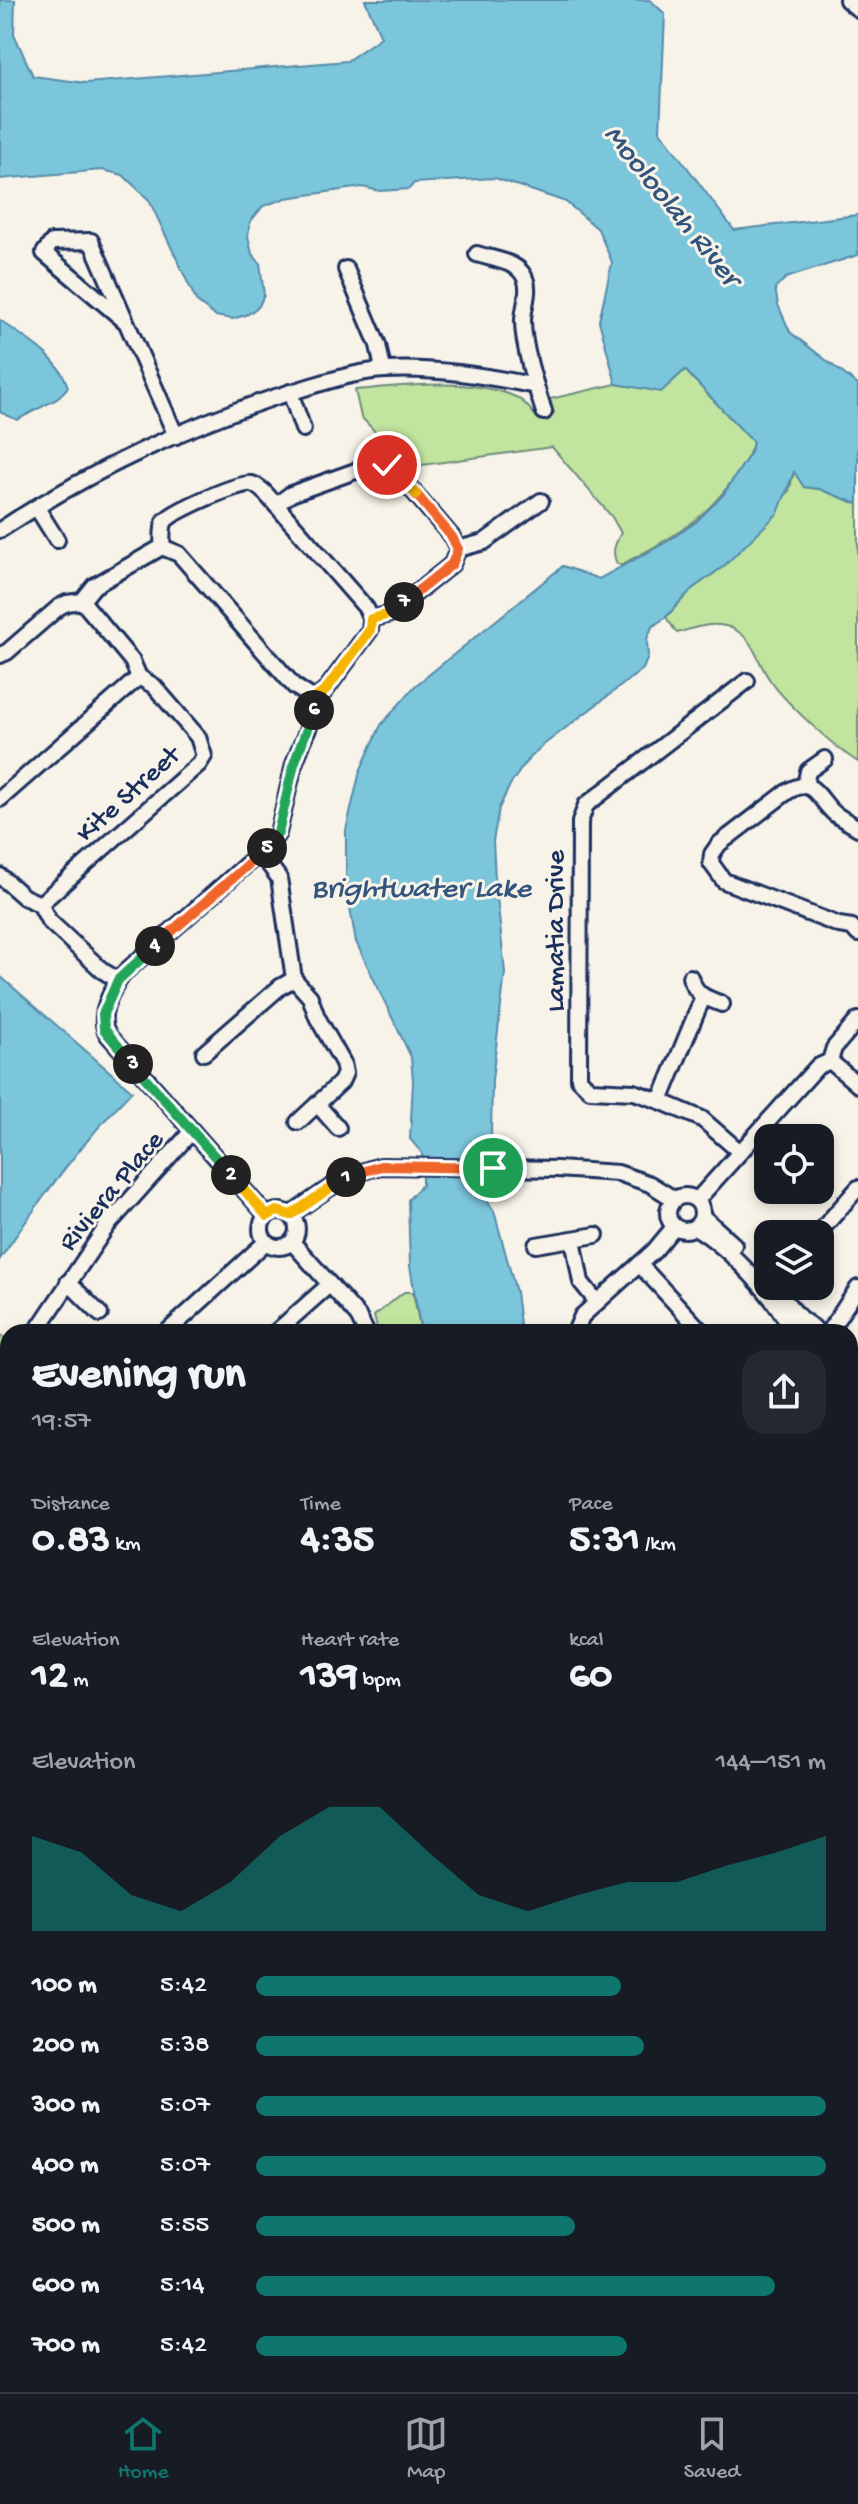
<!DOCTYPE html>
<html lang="en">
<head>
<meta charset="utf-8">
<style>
  :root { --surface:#171b24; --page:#242831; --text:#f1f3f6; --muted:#9ea1a6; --line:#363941; --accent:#0f766e }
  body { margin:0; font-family:"Gochi Hand",sans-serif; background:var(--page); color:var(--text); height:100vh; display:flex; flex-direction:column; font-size:30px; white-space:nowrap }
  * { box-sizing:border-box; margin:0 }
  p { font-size:26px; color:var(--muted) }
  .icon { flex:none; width:44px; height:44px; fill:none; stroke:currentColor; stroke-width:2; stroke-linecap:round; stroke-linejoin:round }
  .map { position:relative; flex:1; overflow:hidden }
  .side { position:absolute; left:0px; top:1324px; width:858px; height:1068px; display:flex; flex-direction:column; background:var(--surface); border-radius:24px 24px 0 0; box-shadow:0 4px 12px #0003 }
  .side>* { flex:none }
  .fabs { position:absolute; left:754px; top:1124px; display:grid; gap:16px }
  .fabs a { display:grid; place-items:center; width:80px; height:80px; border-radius:16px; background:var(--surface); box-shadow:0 4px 12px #0003; font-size:40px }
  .pin { position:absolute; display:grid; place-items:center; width:68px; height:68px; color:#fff; margin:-34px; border:4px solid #fff; border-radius:50%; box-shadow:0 2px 8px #0007 }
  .km { position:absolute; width:40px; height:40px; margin:-20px; border-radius:50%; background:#222; color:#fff; font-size:22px; line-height:40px; text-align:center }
  .round { display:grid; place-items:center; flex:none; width:84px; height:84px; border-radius:24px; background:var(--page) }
  .summary { display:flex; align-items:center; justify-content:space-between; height:136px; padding:0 32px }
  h1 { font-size:44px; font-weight:700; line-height:60px }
  .stats { display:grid; grid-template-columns:repeat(3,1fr); gap:12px; height:136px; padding:8px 32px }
  .stats div { display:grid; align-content:center }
  .stats b { font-size:40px; font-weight:700 }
  .stats small { font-size:22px; font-weight:400 }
  .stats p { font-size:22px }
  .chart { height:224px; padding:16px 32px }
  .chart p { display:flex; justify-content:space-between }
  .chart svg { width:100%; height:144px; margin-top:8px; fill:var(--accent); opacity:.7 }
  ul { padding:0 32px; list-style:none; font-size:26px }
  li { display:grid; grid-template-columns:128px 96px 1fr; align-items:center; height:60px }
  li i { height:20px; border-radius:10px; background:var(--accent) }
  .tabs { display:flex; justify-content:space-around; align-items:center; height:112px; border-top:2px solid var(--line); background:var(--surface); font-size:22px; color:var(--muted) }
  .tabs a { display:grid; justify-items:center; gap:4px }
  .tabs .on { color:var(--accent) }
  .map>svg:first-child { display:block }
</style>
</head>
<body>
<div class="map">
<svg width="858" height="2392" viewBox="0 0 858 2392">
  <rect width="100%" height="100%" fill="#f7f3e8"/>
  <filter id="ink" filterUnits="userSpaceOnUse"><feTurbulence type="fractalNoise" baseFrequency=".0125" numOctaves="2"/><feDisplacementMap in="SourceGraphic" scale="16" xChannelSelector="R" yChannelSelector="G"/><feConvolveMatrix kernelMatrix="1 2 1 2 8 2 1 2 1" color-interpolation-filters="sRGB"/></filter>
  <g filter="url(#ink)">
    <g fill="#c1e59f" stroke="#6e8a7e" stroke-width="2">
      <path d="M685 370 753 442C751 454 743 464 736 475 705 522 669 539 621 565L617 564C611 552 615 544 621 533L612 517 552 447 415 466 388 445 361 417 355 390C403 386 465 378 511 395 523 399 530 409 538 419L554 413 550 399 616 384 661 391Z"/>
      <path d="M794 471 804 487 819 489 858 504V762C834 747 783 701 768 677 758 662 754 641 737 631 719 619 697 627 677 633L666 617 692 589 724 566 789 491Z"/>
      <path d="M404 1292H413L421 1332H378L374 1316Z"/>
      <path d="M0 1334 8 1342V1455L0 1460Z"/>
      <path d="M850 1430 858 1439V1600L850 1599Z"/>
      <path d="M0 2222 8 2236V2384H63L64 2392H0Z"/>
      <path d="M690 2384H828L825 2392H694Z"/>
    </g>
    <g fill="#7bc6db" stroke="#558aa9" stroke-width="2">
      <path d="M0 0H15L14 34 33 76 86 83 347 61 381 37 365 0H650L665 14 660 131 734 230 858 215V255L786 278 775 288 778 305 790 332 858 385V504L819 489 804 487 794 472 778 513 724 566 692 589 666 617 652 627 647 639 648 657 643 669 542 746 526 762 510 785 499 808 493 841 495 878 505 973 492 1080 491 1138 478 1158V1187L494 1211 516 1292 521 1332H421L410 1266 408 1200 422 1185V1153L410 1139 413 1081 411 1057 356 942 346 886V830L360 771 381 725 415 686 563 566 599 579 665 543 696 522 723 495 751 452 753 442 685 370 661 392 616 384 599 321 612 262 598 229 566 202 495 178 414 183 409 189 380 191 362 187 286 198 263 206 250 222 248 236 252 254 260 263 264 295 259 306 248 314 233 319 215 316 197 302 149 200 123 175 102 170 0 179Z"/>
      <path d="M0 320C24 338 59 356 68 387L57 399 17 420 0 412Z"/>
      <path d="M0 976 132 1091C81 1143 40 1200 0 1259Z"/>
      <path d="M8 1534V1726L0 1749V1536Z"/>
    </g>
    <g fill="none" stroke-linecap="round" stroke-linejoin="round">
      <defs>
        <g id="minor">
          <path d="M847 0 858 9"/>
          <path d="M477 254C492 259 513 261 522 273 533 288 523 305 523 321 523 347 536 387 544 412"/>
          <path d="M346 269 378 345 383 369"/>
          <path d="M126 322 44 253 52 242 91 241 176 436"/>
          <path d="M290 392 303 429"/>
          <path d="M276 505 291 494 375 464 387 465 396 471 452 537 458 549 452 564 390 614 371 619"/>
          <path d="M37 508 57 540"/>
          <path d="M0 530C93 469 201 418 308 387 332 380 360 371 385 370 434 367 487 376 536 386"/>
          <path d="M162 547C163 539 161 528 165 521 171 512 241 481 252 484 262 487 269 498 276 505L366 608 371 619 370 630 325 691 314 699 313 716 294 764 278 833 272 842 125 972C112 988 96 1017 108 1035L267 1216"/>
          <path d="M458 549 484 542 541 501"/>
          <path d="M0 655 7 652 59 607 67 603 82 601 94 586 162 547 179 554 294 686 314 699"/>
          <path d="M805 786 808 771 825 759"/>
          <path d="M0 799 139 677"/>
          <path d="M858 828C850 823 842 819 835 814 818 800 814 774 787 792L719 844 712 854 711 863 724 881 839 925 852 927 858 934"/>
          <path d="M261 854 279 878 294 979 310 997 317 1017 343 1063 345 1073 341 1082 298 1122"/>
          <path d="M0 876 24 897 40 904 49 921 103 971 118 980"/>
          <path d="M40 904 199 764 204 756 198 737 154 686 139 677 132 661 82 601"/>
          <path d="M690 977C696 995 705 998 722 1004"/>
          <path d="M204 1053 280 987 294 979"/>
          <path d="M830 1061 858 1085"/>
          <path d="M660 1101 703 997"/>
          <path d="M317 1104 338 1128"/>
          <path d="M740 1152 702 1119 660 1101 634 1092 590 1090 579 1079 580 822 586 805 747 681"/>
          <circle cx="685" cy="1213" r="17"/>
          <path d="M697 1200 817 1067 830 1061 834 1048 858 1020"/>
          <circle cx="279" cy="1229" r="18"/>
          <path d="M291 1215C320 1194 345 1174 381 1166L557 1169 618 1173 650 1184 674 1199"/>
          <path d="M702 1216 734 1245"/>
          <path d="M695 1227C728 1247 776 1296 792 1332"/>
          <path d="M822 1229 858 1188"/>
          <path d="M573 1239 581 1282 597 1302"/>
          <path d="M292 1242 358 1316 366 1332"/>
          <path d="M536 1245 596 1235"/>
          <path d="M640 1265 702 1332"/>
          <path d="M68 1282 100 1314"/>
          <path d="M772 1286 801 1319 814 1328"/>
          <path d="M829 1331 858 1288"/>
          <path d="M36 1332 107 1226 192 1131"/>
          <path d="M167 1332 266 1242"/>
          <path d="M276 1332 329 1285"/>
          <path d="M575 1332 582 1316 654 1251 674 1227"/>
          <path d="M850 1377 858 1390"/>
          <path d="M850 1401 858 1410"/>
          <path d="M0 1478 8 1473"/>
          <path d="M850 1618 858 1619"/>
          <path d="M850 1849 858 1852"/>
          <path d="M850 1880 858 1877"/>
          <path d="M0 1916 8 1912"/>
          <path d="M850 1995 858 2001"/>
          <path d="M0 2071 8 2086"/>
          <path d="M850 2135 858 2141"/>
          <path d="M0 2197 8 2210"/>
          <path d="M850 2243 858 2232"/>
          <path d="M75 2384 76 2392"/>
          <path d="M394 2384 399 2392"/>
          <path d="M679 2384 684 2392"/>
          <path d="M236 2392 251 2384"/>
          <path d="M613 2392 629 2384"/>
          <path d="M840 2392 842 2384"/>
        </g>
      </defs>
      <use href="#minor" stroke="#1b2f5e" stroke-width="20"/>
      <use href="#minor" stroke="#f7f3e8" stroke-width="14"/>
    </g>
  </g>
  <g fill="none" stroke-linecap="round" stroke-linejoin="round" filter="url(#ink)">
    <defs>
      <path id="split-1" d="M346 1177 381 1166 493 1168"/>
      <path id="split-2" d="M231 1175 267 1216 277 1211 291 1215 346 1177"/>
      <path id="split-3" d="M133 1064 231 1175"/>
      <path id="split-4" d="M133 1064 104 1029 103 1014 118 980 155 946"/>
      <path id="split-5" d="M155 946 267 848"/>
      <path id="split-6" d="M267 848 278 833 294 764 314 710"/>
      <path id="split-7" d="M314 710V699L325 691 370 630 371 619 390 614 404 602"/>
      <path id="split-8" d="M404 602 452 564 458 549 452 537 416 494"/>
      <path id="split-9" d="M387 465 416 494"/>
    </defs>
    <use href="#split-1" stroke="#fff" stroke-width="16"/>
    <use href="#split-2" stroke="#fff" stroke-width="16"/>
    <use href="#split-3" stroke="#fff" stroke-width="16"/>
    <use href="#split-4" stroke="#fff" stroke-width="16"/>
    <use href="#split-5" stroke="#fff" stroke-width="16"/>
    <use href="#split-6" stroke="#fff" stroke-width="16"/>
    <use href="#split-7" stroke="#fff" stroke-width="16"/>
    <use href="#split-8" stroke="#fff" stroke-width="16"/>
    <use href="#split-9" stroke="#fff" stroke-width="16"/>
    <use href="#split-1" stroke="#f0652b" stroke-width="10"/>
    <use href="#split-2" stroke="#f5b400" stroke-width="10"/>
    <use href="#split-3" stroke="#22a559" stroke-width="10"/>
    <use href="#split-4" stroke="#22a559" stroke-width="10"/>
    <use href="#split-5" stroke="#f0652b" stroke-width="10"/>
    <use href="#split-6" stroke="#22a559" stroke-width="10"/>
    <use href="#split-7" stroke="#f5b400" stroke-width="10"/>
    <use href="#split-8" stroke="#f0652b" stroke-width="10"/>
    <use href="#split-9" stroke="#f5b400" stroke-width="10"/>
  </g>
  <g text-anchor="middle" stroke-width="6" stroke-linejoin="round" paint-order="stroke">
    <g font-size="28" fill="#1b2f5e" stroke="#f7f3e8">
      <text transform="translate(126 792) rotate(-42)" y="10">Kite Street</text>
      <text transform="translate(553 931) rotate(-90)" y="10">Lamatia Drive</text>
      <text transform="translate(109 1189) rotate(-50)" y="10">Riviera Place</text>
    </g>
    <g font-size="30" font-style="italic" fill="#33557d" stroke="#f7f3e8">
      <text transform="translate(674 204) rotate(51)" y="10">Mooloolah River</text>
      <text x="421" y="896">Brightwater Lake</text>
    </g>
  </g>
</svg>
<div class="fabs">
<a><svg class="icon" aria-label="locate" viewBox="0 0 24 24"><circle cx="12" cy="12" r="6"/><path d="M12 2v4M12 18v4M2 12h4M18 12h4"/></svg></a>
<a><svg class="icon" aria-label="layers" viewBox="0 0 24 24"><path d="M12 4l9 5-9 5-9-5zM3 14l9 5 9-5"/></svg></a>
</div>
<div class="pin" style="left:493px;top:1168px;background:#1e9e55"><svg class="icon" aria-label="arrive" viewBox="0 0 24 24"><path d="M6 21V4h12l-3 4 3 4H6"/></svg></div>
<div class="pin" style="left:387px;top:465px;background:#d93025"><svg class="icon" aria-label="check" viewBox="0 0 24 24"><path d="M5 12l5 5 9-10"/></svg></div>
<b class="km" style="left:346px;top:1177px">1</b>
<b class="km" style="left:231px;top:1175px">2</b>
<b class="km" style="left:133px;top:1064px">3</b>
<b class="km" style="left:155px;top:946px">4</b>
<b class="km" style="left:267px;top:848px">5</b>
<b class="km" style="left:314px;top:710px">6</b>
<b class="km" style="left:404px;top:602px">7</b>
<section class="side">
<div class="summary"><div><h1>Evening run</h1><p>19:57</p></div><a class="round"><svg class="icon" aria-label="share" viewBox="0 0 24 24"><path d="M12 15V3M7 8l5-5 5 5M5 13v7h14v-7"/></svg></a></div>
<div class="stats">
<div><p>Distance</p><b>0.83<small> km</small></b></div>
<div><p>Time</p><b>4:35</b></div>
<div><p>Pace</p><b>5:31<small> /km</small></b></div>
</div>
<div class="stats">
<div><p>Elevation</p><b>12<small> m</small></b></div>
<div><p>Heart rate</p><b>139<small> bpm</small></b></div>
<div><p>kcal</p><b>60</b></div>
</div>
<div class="chart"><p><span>Elevation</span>144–151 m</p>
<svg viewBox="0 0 160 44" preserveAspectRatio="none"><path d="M0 44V15L10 20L20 33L30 38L40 29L50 15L60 6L70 6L80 20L90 33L100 38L110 33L120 29L130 29L140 24L150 20L160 15V44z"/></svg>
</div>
<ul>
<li><b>100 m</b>5:42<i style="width:64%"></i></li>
<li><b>200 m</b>5:38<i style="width:68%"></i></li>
<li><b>300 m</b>5:07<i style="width:100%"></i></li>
<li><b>400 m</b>5:07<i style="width:100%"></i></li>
<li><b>500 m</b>5:55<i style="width:56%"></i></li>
<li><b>600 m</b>5:14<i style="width:91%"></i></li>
<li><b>700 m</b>5:42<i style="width:65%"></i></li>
</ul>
</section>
</div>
<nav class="tabs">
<a class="on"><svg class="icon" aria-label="home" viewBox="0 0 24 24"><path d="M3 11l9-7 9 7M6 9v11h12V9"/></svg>Home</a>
<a><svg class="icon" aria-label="map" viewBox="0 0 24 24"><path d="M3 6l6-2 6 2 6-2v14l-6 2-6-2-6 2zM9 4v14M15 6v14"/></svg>Map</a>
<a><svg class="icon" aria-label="saved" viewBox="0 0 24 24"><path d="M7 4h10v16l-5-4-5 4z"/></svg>Saved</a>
</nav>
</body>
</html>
